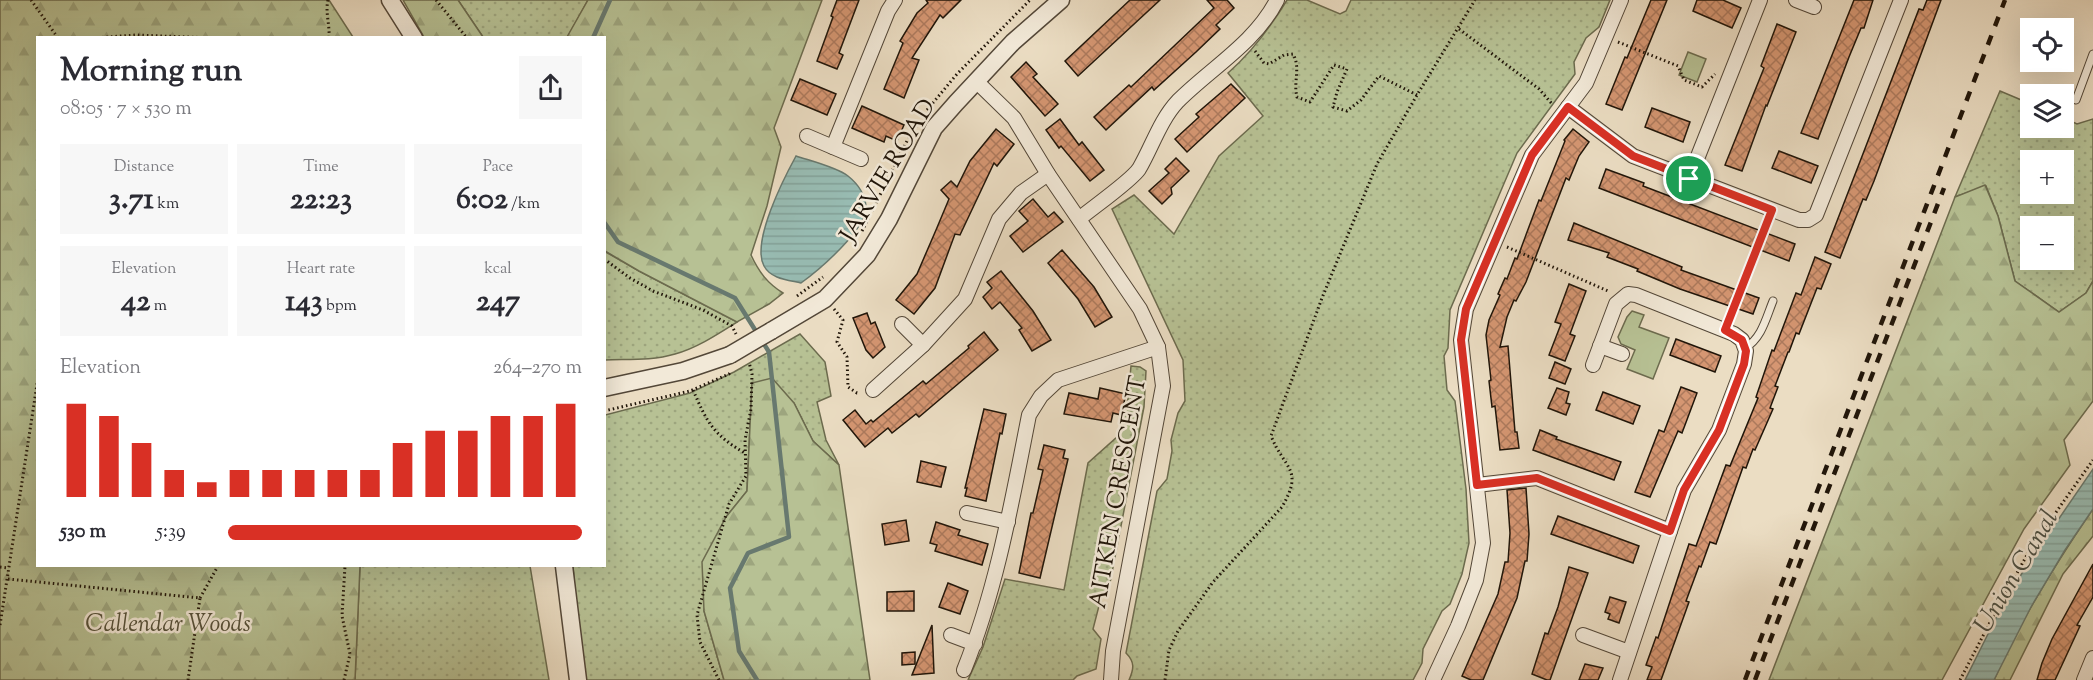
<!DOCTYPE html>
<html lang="en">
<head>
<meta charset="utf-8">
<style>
  :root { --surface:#fff; --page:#f7f7f7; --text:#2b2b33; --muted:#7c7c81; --accent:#d93025 }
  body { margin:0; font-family:"Sorts Mill Goudy",serif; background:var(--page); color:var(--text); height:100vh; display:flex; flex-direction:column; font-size:22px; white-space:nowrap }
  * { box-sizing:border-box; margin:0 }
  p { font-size:20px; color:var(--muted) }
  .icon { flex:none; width:33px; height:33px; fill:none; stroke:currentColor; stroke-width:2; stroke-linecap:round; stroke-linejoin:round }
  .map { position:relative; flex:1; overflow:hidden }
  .sheet { position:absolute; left:36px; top:36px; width:570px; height:531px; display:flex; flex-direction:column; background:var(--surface); border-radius:0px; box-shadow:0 6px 24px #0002 }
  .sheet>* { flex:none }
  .tools { position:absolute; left:2020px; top:18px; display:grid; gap:12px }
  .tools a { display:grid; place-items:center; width:54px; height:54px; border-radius:0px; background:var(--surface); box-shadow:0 6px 24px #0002; font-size:30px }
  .pin { position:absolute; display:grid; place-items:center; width:51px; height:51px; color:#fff; margin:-26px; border:3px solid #fff; border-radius:50%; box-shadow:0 2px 6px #0007 }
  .round { display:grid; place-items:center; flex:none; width:63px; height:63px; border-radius:0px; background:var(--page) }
  .headline { display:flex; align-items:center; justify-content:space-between; height:102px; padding:0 24px }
  h1 { font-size:33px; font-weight:800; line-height:45px }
  .stats { display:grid; grid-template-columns:repeat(3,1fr); gap:9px; height:102px; padding:6px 24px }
  .stats div { display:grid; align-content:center; border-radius:0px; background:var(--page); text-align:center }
  .stats b { font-size:30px; font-weight:800 }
  .stats small { font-size:16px; font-weight:400 }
  .stats p { font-size:16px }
  .chart { height:168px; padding:12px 24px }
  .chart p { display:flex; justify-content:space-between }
  .chart svg { width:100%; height:108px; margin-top:6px; stroke:var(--accent); stroke-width:6 }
  ul { padding:0 24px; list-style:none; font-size:20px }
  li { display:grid; grid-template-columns:96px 72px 1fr; align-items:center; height:45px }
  li i { height:15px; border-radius:8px; background:var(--accent) }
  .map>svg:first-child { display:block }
</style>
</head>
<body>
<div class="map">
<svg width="2093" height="680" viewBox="0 0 2093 680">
  <defs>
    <pattern id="grass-dots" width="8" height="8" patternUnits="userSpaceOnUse" patternTransform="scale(1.5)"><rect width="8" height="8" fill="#b7c194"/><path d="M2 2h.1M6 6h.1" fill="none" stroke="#9da57e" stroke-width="1.8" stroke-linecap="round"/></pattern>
    <pattern id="forest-firs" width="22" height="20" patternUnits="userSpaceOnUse" patternTransform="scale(1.5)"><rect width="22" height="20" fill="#b7c194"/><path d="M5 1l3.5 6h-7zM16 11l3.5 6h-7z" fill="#9da57e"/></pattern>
    <pattern id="water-rules" width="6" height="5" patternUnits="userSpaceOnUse" patternTransform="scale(1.5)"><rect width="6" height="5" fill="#98bcb3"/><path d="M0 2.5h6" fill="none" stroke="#83a199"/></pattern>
    <pattern id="building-cross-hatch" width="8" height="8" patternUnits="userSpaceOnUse" patternTransform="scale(1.5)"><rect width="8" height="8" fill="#d59672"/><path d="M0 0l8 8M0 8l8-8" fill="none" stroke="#ac795c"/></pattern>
  </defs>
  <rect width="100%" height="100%" fill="#ebddc3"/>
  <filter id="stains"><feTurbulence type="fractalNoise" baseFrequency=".00333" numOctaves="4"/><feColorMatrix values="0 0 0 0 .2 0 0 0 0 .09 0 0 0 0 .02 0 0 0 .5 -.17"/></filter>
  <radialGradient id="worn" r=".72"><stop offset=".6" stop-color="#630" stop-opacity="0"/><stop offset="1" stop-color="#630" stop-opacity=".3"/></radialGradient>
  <g fill="url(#grass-dots)" stroke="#6c6b4e" stroke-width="1.5" fill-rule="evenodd">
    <path d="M458 0H588L567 38 483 37Z"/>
    <path d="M1287 0H1307L1340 14 1346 11 1351 0H1610L1599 27 1586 38 1574 62 1575 74 1517 153 1450 310 1448 348 1444 356 1447 390 1455 401 1466 489 1469 543 1462 574 1450 604 1442 611 1423 649 1422 663 1413 680H1129C1134 669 1135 662 1126 653L1157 491 1167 479 1172 451 1171 440 1178 413 1185 401 1183 360 1112 209 1134 195 1174 234 1219 156 1263 116 1228 73C1253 51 1270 28 1287 0Z"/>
    <path d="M2000 91 2031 104V128H2064V118L2077 124 2093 119V281L2086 293 2059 312 2015 281 1998 216 1986 186 1955 197ZM2031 160H2064V194H2031ZM2031 226H2064V260H2031Z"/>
    <path d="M604 251 639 271 737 322C718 334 697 348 675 354 652 361 627 359 605 360Z"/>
    <path d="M800 334 825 362 831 396 817 402 826 440 839 465 813 441 794 403 752 383 747 491 726 517 704 611 724 680H584L579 645 573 566H604L605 415 690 393 734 372Z"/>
    <path d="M1131 366 1140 367 1146 371 1144 407 1109 588 1101 598 1093 629 1101 639 1096 669 1077 676 1073 680H968L983 647 1005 579 1064 590 1088 463 1118 436 1128 399Z"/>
    <path d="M360 566H530L549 680H355Z"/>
  </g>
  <g fill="url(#forest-firs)" stroke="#6c6b4e" stroke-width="1.5">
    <path d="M0 0H329L353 37 38 38V566H360L355 680H0Z"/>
    <path d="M403 0H458L483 37H424Z"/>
    <path d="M588 0H822L774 128 781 147 767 206 751 255C759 272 767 283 783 293L769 304 737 322 639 271 605 251 604 38 567 37Z"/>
    <path d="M1985 185 1998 216 2015 281 2059 312 2086 293 2093 281V401L2064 440 2070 465 2024 529 1942 680H1769L1955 197Z"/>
    <path d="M772 378 794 403 813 441 839 465 870 680H724L704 611 702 562 726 517 747 491 752 383Z"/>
    <path d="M2093 509V536L2063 574 2010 680H1994C2020 620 2056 563 2093 509Z"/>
  </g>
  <g fill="#b7c194" stroke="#6c6b4e" stroke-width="1.5">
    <path d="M1688 52 1706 59 1697 82 1679 75Z"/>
    <path d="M1632 311 1644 315 1639 327 1669 338 1653 379 1627 369 1635 350 1621 344 1618 337 1627 317Z"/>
  </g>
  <g fill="url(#water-rules)" stroke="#68796f" stroke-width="1.5">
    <path d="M796 156C811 161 836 167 848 176 858 184 865 193 866 207 866 230 819 270 801 283 788 280 771 279 764 266 751 242 784 178 796 156Z"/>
    <path d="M2093 469V509L2065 550 2031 607 1994 680H1965L1997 616 2025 568Z"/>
  </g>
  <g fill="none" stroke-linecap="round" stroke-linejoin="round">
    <g stroke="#68796f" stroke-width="4.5">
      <path d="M593 38 610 0"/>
      <path d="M604 222 618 242 735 298 769 352 789 537 748 553 730 588 739 651 757 680"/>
    </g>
  </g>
  <g fill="url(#building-cross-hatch)" stroke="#201509" stroke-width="1.5">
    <path d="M837 0H859L839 53 843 55 837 69 817 61 833 17 831 16Z"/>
    <path d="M926 0H961L943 18 940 15 912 58 919 60 904 98 884 89 903 43 900 41 917 13 928 3Z"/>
    <path d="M1130 0H1160L1078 76 1065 61Z"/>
    <path d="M1207 0H1227L1234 8 1216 25 1220 29 1196 52 1154 90 1152 87 1106 130 1094 117 1129 85 1131 87 1214 8Z"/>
    <path d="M1651 0H1667L1622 110 1606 104 1625 57 1627 58Z"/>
    <path d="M1697 0H1723L1741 8 1732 28 1693 11Z"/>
    <path d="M1854 0H1873L1864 28H1861L1849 57 1818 139 1801 133Z"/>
    <path d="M1927 0H1941L1874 181 1866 200 1863 199 1840 258 1825 252 1919 9 1923 10Z"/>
    <path d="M1777 24 1796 32 1767 106 1766 105 1742 171 1725 165 1764 68 1761 66Z"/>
    <path d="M1026 62 1037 74 1033 77 1058 104 1045 116 1011 77Z"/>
    <path d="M800 79 836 94 827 115 791 100Z"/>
    <path d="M1231 84 1245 98 1187 152 1175 139 1199 117 1196 114Z"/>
    <path d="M862 106 904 125 897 141 886 136 884 142 852 128Z"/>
    <path d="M1652 108 1690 122 1683 142 1645 127Z"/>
    <path d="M1060 119 1079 145 1082 142 1104 170 1090 181 1061 146 1059 148 1046 130Z"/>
    <path d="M996 129 1014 144 997 166 994 163 960 235 955 234 935 288 914 314 896 300 917 274 936 230 949 199 941 190 951 181 957 187 970 161Z"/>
    <path d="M1573 129 1589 142 1579 156 1569 180 1566 178 1526 282 1516 301 1514 300 1507 317 1500 347 1508 346 1515 432H1517L1519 448 1500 450 1495 406 1492 407 1489 381 1491 380 1486 335 1489 320 1500 295 1498 294 1505 278 1507 279 1515 258 1517 259 1539 200 1541 201 1565 141 1564 140Z"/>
    <path d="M1779 151 1818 166 1811 183 1772 168Z"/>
    <path d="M1176 158 1189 171 1171 188 1172 194 1162 204 1149 191 1169 173 1165 169Z"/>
    <path d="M1606 169 1644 183 1643 186 1795 244 1789 261 1599 188Z"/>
    <path d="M1033 199 1048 217 1054 212 1063 222 1023 252 1010 236 1028 221 1019 211Z"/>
    <path d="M1574 223 1682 267 1681 270 1759 298 1753 314 1680 289 1637 271 1638 269 1607 257 1609 253 1568 240Z"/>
    <path d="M1062 250 1094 287 1112 317 1095 327 1078 299 1048 263Z"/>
    <path d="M1815 257 1831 264 1821 289 1817 288 1799 334 1796 333 1789 352H1788L1775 386 1778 387 1770 408 1773 409 1755 450 1753 449 1746 468 1743 467 1716 544 1710 542 1701 567 1699 566 1686 601 1689 602 1661 680H1647L1652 667 1646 665 1656 637 1658 638 1689 544 1696 546 1726 465 1730 466 1758 398 1756 397 1772 350 1774 351 1796 293 1801 295Z"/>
    <path d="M1001 271 1033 311 1051 340 1032 351 1019 330 1022 328 1000 302 992 309 983 297 992 288 987 282Z"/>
    <path d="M1569 284 1586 291 1570 334 1575 336 1565 361 1549 355 1561 324 1555 322Z"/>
    <path d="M867 313 871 324 875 322 885 347 873 358 866 350 853 318Z"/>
    <path d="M984 332 998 350 919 417 916 414 892 433 888 428 865 447 843 420 855 410 866 424 871 420 873 422 923 381 926 384 969 348 968 346Z"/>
    <path d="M1676 339 1721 356 1715 372 1670 355Z"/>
    <path d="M1555 362 1571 369 1565 384 1549 378Z"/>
    <path d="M1681 387 1697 393 1682 433 1678 431 1650 497 1635 492 1659 430 1664 432Z"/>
    <path d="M1100 388 1126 394 1121 415 1113 413 1111 422 1064 414 1069 393 1098 399Z"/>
    <path d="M1557 388 1569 392 1566 403 1570 404 1566 415 1548 408Z"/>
    <path d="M1603 392 1640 406 1633 424 1596 410Z"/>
    <path d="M984 409 1006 414 1002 434 1000 433 986 501 965 496 967 488H965Z"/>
    <path d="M1540 430 1557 437 1556 439 1621 462 1614 480 1533 450Z"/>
    <path d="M1044 445 1065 450 1063 458 1068 459 1040 578 1019 573 1031 513H1033L1043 470 1038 469Z"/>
    <path d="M921 461 946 467 941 487 917 482Z"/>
    <path d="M1526 488 1529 534 1527 561H1525L1517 598 1483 680H1471L1462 676 1498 594 1505 562H1508L1510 533 1507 490Z"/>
    <path d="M1558 516 1639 546 1633 563 1551 534Z"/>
    <path d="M906 520 909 541 885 545 882 524Z"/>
    <path d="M936 522 960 530 958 535 988 544 982 565 935 551 937 545 930 543Z"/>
    <path d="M2093 564V597L2077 625 2080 626 2055 680H2037L2042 663 2052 639Z"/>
    <path d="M1569 567 1588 573 1550 680H1547L1532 674 1545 633 1548 634 1558 607Z"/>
    <path d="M948 583 968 591 960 614 939 607Z"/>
    <path d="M914 591V611H887V592Z"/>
    <path d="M1610 597 1626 602 1619 623 1608 619 1610 614 1605 612Z"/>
    <path d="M932 625 934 673 912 675Z"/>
    <path d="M915 652V664L902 665V653Z"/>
    <path d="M1585 664 1603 668 1598 680H1579Z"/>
  </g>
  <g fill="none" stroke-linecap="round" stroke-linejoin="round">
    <defs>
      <g id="service">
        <path d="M2076 100 2093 54"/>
        <path d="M1745 348C1762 338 1766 318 1773 301"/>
      </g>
      <g id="minor">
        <path d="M1796 0 1814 7"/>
        <path d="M976 81 1014 118 1048 174 1140 309 1158 347 1163 386 1113 651 1111 680"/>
        <path d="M1568 107 1633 156 1799 220H1808L1816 215 1901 0"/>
        <path d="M807 136 861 159"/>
        <path d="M833 147 888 11 895 0"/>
        <path d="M1689 179 1760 0"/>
        <path d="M1079 219C1092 208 1131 181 1139 169 1152 147 1160 120 1178 101 1211 68 1255 43 1277 0"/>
        <path d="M902 324 923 345"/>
        <path d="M1600 346 1622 354"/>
        <path d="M1593 365 1616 304 1628 294 1636 295 1734 334 1742 340 1746 351 1744 364 1719 430 1684 490 1670 531"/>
        <path d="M873 390 923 345 965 299 999 219 1021 193 1048 174"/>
        <path d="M1477 485 1537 478 1670 531 1620 680"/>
        <path d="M967 513 1008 522"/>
        <path d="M951 635 975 644"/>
        <path d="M1583 635 1629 652"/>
        <path d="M964 670C997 588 1012 501 1029 415L1041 396 1058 380 1158 347"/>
        <path d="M1433 680 1458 626 1476 580 1483 543 1461 340 1466 309 1532 155 1586 83 1621 0"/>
        <path d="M2084 680 2093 658"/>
      </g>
      <g id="tertiary">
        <path d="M390 0 414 38"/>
        <path d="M771 331 825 299 867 255 889 219 934 128 956 103 1013 42 1061 0"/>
        <path d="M604 388 683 371 730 355"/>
        <path d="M564 566 578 680"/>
      </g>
    </defs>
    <use href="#service" stroke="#534738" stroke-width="9"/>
    <use href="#minor" stroke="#534738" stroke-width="16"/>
    <use href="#tertiary" stroke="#534738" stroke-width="19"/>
    <g stroke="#201509" stroke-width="3" stroke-dasharray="1.5 3" stroke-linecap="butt">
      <path d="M31 0 58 38"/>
      <path d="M328 0C325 12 330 25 329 38"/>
      <path d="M436 0 467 38"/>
      <path d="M1459 29 1539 89 1553 105"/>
      <path d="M93 38 136 35 213 38"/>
      <path d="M1618 42 1678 66 1684 80 1702 87 1715 74"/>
      <path d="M1255 51 1264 63 1269 64 1284 55 1293 54C1301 68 1293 82 1297 97L1310 102 1334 65 1347 69 1337 92 1333 107 1347 111 1361 100 1379 76 1417 95"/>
      <path d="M927 110 957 74 1030 0"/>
      <path d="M862 231 910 135 917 125"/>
      <path d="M1507 247 1608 291"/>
      <path d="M604 259 630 278 653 291 703 310 732 326 736 334"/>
      <path d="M797 296 823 277"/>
      <path d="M834 309 843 320 837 342 847 357 848 387 857 393H859"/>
      <path d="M1729 320 1767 222"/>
      <path d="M693 390C707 422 713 435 745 453"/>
      <path d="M604 411 690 391 729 374 731 371"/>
      <path d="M0 567 9 568"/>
      <path d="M8 579 200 598 188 680"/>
      <path d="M200 598 218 566"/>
      <path d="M0 625 38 378"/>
      <path d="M344 680 350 654 342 616 345 566"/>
      <path d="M719 680 700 642 697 615 729 504 746 476 745 440 751 409 752 374 749 362"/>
      <path d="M1165 680 1169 650 1178 631 1213 582 1282 507C1304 469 1285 470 1271 436L1322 298 1377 164 1417 95 1475 0"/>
      <path d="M1960 680 1997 609 2032 546 2093 460"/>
    </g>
    <use href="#service" stroke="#f2e9d8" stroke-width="7"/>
    <use href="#minor" stroke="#f2e9d8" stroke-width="14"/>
    <use href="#tertiary" stroke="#f2e9d8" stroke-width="16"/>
    <g stroke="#201509" stroke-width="4.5" stroke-dasharray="10 10" stroke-linecap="butt">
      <path d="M1745 680 2005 0"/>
      <path d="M1755 680 1944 188"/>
    </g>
    <defs>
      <path id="tertiary-bridge" d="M730 355 771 331"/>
    </defs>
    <use href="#tertiary-bridge" stroke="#534738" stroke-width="19" stroke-linecap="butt"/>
    <use href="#tertiary-bridge" stroke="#f2e9d8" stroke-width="16"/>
  </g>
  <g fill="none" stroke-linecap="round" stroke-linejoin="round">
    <defs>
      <path id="route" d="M1568 107 1633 156 1772 210 1725 330 1742 340 1746 351 1744 364 1719 430 1684 490 1670 531 1537 478 1477 485 1461 340 1466 309 1532 155Z"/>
    </defs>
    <use href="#route" stroke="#fff" stroke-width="12"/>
    <use href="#route" stroke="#d93025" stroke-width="8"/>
  </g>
  <g text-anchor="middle" stroke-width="5" stroke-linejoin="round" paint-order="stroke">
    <g font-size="24" fill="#201509" stroke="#f2e9d8">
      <text transform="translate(887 170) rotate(-59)" y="8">JARVIE ROAD</text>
      <text transform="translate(1117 492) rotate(-80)" y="8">AITKEN CRESCENT</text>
    </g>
    <g font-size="24" font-style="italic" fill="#55513a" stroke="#f2e9d8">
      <text x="168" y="631">Callendar Woods</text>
    </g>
    <g font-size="26" font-style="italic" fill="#4a4f44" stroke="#f2e9d8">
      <text transform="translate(2015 571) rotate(-59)" y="9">Union Canal</text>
    </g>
  </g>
  <rect width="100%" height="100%" filter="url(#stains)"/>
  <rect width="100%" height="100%" fill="url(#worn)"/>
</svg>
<div class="tools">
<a><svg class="icon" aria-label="locate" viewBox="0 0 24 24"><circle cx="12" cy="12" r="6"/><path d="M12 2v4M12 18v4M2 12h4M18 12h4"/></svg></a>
<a><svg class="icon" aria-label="layers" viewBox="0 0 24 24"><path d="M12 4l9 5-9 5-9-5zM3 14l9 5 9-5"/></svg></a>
<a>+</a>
<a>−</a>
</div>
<div class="pin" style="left:1689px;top:179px;background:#1e9e55"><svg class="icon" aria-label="arrive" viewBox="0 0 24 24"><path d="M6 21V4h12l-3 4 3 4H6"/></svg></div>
<section class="sheet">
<div class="headline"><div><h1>Morning run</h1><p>08:05 · 7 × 530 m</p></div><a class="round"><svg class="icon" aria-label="share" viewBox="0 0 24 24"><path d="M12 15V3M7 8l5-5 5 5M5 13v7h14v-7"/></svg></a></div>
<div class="stats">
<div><p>Distance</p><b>3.71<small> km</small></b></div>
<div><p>Time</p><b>22:23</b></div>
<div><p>Pace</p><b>6:02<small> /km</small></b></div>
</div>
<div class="stats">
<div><p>Elevation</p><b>42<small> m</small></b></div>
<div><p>Heart rate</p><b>143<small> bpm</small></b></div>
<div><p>kcal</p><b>247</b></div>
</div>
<div class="chart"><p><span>Elevation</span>264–270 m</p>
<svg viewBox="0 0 160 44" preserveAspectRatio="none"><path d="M5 44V6M15 44V11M25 44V22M35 44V33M45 44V38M55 44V33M65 44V33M75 44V33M85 44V33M95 44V33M105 44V22M115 44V17M125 44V17M135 44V11M145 44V11M155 44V6"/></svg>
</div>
<ul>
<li><b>530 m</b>5:39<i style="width:100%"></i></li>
</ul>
</section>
</div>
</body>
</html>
